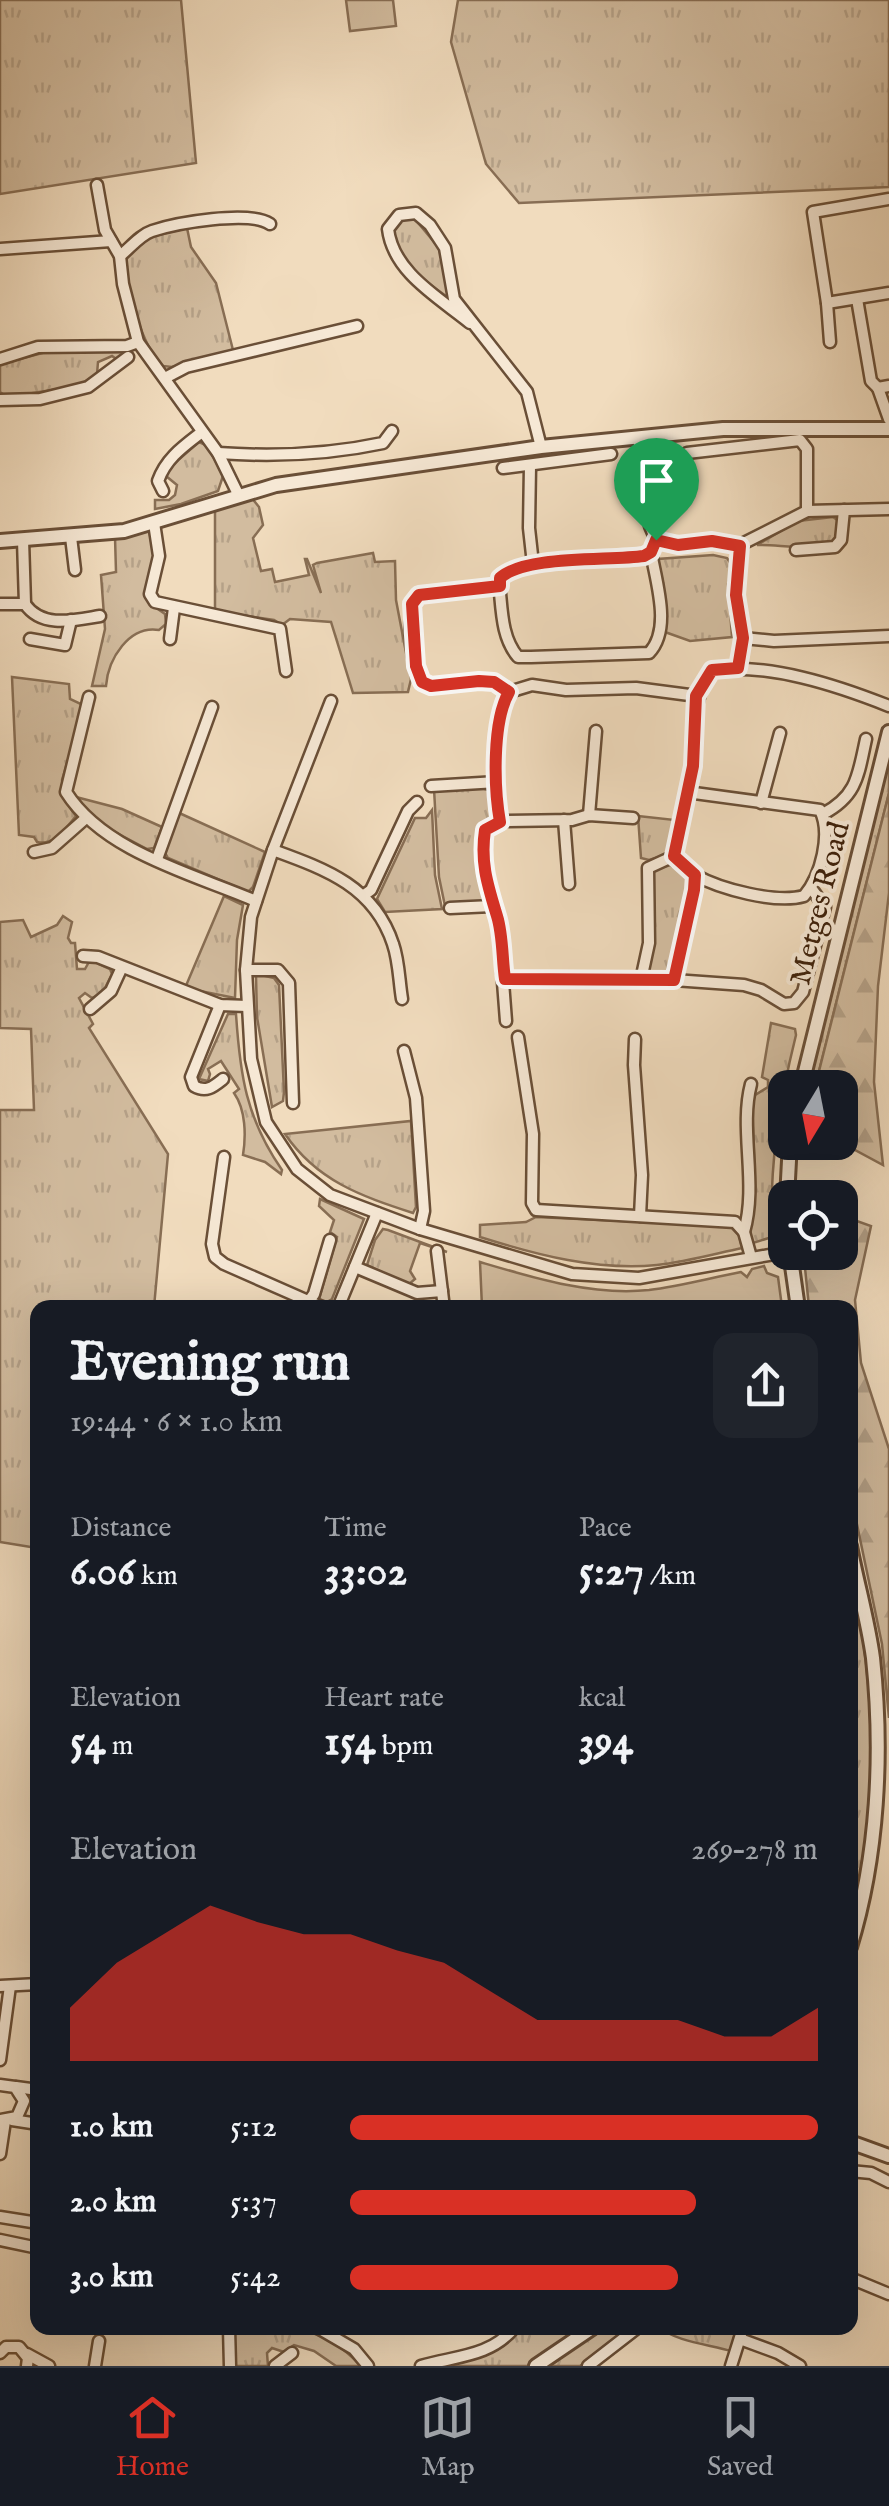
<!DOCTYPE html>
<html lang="en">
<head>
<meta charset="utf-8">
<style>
  :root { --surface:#171b24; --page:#20242c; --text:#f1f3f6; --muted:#9ea1a6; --line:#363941; --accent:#d93025 }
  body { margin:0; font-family:"IM FELL English",serif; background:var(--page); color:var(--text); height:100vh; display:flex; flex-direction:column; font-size:38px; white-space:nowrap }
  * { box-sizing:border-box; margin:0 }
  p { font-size:32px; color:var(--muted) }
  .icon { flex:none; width:55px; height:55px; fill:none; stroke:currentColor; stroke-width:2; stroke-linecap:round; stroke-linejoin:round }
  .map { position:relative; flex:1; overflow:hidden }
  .drawer { position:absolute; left:30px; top:1300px; width:828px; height:1035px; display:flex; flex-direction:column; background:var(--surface); border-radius:20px; box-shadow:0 10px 40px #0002 }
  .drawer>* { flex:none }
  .needle { width:65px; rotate:190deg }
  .tools { position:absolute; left:768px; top:1070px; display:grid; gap:20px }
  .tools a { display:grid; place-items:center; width:90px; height:90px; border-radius:20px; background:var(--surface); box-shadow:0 10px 40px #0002; font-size:50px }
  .pin { position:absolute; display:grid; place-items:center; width:85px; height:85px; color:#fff; margin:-102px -42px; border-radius:50% 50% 50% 0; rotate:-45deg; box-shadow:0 0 10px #0007 }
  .pin .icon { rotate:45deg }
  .round { display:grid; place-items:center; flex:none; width:105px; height:105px; border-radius:20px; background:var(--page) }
  .head { display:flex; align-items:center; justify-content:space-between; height:170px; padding:0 40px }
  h1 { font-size:55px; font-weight:700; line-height:75px }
  .stats { display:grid; grid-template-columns:repeat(3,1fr); gap:15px; height:170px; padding:10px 40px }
  .stats div { display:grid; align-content:center }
  .stats b { font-size:42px; font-weight:700 }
  .stats small { font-size:28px; font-weight:400 }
  .stats p { font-size:28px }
  .chart { height:280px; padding:20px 40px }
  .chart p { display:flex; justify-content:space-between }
  .chart svg { width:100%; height:180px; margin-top:10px; fill:var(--accent); opacity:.7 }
  ul { padding:0 40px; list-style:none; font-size:32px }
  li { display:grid; grid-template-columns:160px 120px 1fr; align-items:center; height:75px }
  li i { height:25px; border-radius:12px; background:var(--accent) }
  .dock { display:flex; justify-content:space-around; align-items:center; height:140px; border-top:2px solid var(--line); background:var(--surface); font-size:28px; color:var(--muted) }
  .dock a { display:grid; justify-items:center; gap:5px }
  .dock .current { color:var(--accent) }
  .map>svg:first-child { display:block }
</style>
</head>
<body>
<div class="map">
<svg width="889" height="2366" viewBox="0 0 889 2366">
  <defs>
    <pattern id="grass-tufts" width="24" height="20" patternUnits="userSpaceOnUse" patternTransform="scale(2.5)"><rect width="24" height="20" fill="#d2bc9f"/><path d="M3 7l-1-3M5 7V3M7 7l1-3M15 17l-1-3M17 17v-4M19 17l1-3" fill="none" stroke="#b5a188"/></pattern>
    <pattern id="forest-firs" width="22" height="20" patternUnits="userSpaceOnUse" patternTransform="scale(2.5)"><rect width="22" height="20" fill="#d2bc9f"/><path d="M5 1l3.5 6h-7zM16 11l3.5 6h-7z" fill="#b5a188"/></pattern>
  </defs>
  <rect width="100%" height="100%" fill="#f1dcbe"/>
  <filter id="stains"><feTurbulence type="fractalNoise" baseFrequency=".002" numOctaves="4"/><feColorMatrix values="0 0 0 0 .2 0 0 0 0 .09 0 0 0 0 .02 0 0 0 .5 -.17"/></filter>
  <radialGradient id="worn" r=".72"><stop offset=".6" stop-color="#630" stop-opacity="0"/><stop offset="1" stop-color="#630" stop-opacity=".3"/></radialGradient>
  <g fill="url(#grass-tufts)" stroke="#886e54" stroke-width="2.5">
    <path d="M0 0H181L196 163 0 194Z"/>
    <path d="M458 0H889V187L519 203 486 164 451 42Z"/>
    <path d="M414 218 439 248 450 299C424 280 396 263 393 228L399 220Z"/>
    <path d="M187 228 191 247 216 283 233 350 172 367 163 366C142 347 124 285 127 256L150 237Z"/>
    <path d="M54 350 123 351 126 354 119 361 112 356 98 362 97 374 78 386 7 397 0 392V364Z"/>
    <path d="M199 442 208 446 223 476 218 491 181 504 155 509V500H169L175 495 177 485 166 476 169 468Z"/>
    <path d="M251 497 259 507 263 525 253 538 261 571 272 569 275 582 309 575 305 559H307L321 593 313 565 317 563 373 553 375 562 395 561 396 600 411 679 408 692 353 693 331 622 290 619 282 625 274 620 215 611V509Z"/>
    <path d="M833 517 840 522 838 540C820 553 779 544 757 545L798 521Z"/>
    <path d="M149 530 154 557 145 596 149 603 165 614 166 624 159 630C129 625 108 659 106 686H92L105 629 101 575 116 572 115 537Z"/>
    <path d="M713 555 727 558 733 567 728 584 732 637 690 641 665 632 663 583 658 559Z"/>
    <path d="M12 677 69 684 70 699 81 704 82 714 62 780 66 802 76 816C65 829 55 846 37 842L34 837 19 835Z"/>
    <path d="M889 759V793L815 1087 808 1088Z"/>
    <path d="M477 787 492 791C498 829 484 812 479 838L485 897 480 903 445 906 439 877 434 789Z"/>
    <path d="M76 797 122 809 162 827 154 848 147 849 98 823Z"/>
    <path d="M432 810 435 875 442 909 385 912 377 899 415 818H426Z"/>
    <path d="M177 812 265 852 253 887 248 892 168 858 164 851Z"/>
    <path d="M638 816 675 820 669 854 649 860 641 858Z"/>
    <path d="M670 865 688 875 690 879 685 916 669 975H647L655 926 652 872 655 868Z"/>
    <path d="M224 896 243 905 237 940 235 998 185 988Z"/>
    <path d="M63 916 72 922 68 938 71 943H75L77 969H85L90 960 110 969 112 974 102 994 92 998 85 993 79 998 93 1024 89 1028 168 1154 154 1307 38 1308 37 1548 0 1542V1110H34L31 1029 0 1028V922L23 920 31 937 57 925Z"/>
    <path d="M261 975 274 978 279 985 284 1092 283 1101 272 1107 257 1017 256 976Z"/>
    <path d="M228 1014H236C240 1075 246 1118 282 1170L281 1174 265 1162 243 1155C246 1136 246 1110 234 1093L239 1089 221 1061 208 1069 210 1074 208 1081 199 1079Z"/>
    <path d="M771 1023 795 1029 796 1035C779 1103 769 1167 772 1237L750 1244 747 1231 755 1184 752 1097 768 1087V1080L762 1077Z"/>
    <path d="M411 1121 416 1207 413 1213C361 1196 317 1181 285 1134Z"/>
    <path d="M320 1199 364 1219 332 1299 327 1302 319 1299 337 1237 330 1232 334 1220 319 1206Z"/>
    <path d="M536 1217 730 1226 739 1235 742 1248C714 1254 686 1262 657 1265 598 1271 537 1255 480 1237V1225L526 1222Z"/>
    <path d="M383 1229 388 1230 447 1252 420 1243 410 1271 415 1279 408 1285 367 1265 375 1240Z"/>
    <path d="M850 1568C870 1657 876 1744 868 1835 865 1867 856 1901 850 1933V1843L854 1842V1834L850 1831V1768L855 1767 854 1759 850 1757Z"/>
    <path d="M233 2328C288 2328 320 2322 361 2366H336L314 2351 294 2345 284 2352 272 2348 267 2353 268 2366H235Z"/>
    <path d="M518 2328H584L528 2366H440C475 2358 497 2359 518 2328Z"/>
    <path d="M603 2328H630L580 2366H549Z"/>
    <path d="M662 2328H738L731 2351C712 2345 673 2341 662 2328Z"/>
  </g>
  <g fill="url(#forest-firs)" stroke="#886e54" stroke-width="2.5">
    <path d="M889 793V893L878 986 874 1082 883 1165 844 1144C847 1124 840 1108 840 1088L815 1087Z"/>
    <path d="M840 1215 871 1226 855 1300 861 1363 889 1449V1718L882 1644 850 1491V1308L809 1307 804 1258V1253L840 1252Z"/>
  </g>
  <g fill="#d2bc9f" stroke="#886e54" stroke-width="2.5">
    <path d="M346 0H393L396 26 350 31Z"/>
    <path d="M480 1262C534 1278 592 1296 649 1290 680 1286 710 1278 741 1272L747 1277 752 1269 764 1266 767 1273 778 1277 782 1307H482Z"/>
  </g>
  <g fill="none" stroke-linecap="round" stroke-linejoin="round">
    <defs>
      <g id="minor">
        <path d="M97 185 105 230 120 256 123 284 138 342 218 453 239 496"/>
        <path d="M889 199 813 212 827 303 889 293"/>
        <path d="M0 249 111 241"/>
        <path d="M120 256C130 248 140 235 152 231 176 223 249 210 270 224"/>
        <path d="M857 299 871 381 878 388"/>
        <path d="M827 303 830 342"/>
        <path d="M470 323C438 297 393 272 388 229L399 215 416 213 430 225 445 248 454 299 527 392 541 447"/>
        <path d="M0 359 38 347 127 346 138 342"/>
        <path d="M165 378 186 367 357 326"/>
        <path d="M889 386 878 388 889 419"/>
        <path d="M0 400 40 399 88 387 128 357"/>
        <path d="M638 437 650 526 656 540 678 545 711 541 736 547 807 511V449L800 440 687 453"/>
        <path d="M218 453C275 457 327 455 383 443L392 431"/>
        <path d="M530 466 529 528 533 564"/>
        <path d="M503 468 611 454"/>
        <path d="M163 491 158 481C166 458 184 446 202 432"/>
        <path d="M807 511 889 509"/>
        <path d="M154 523 159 556 150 594 155 602 280 629 286 671"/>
        <path d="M71 537 75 570"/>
        <path d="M23 540 25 604C42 629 75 620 100 616"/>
        <path d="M796 550 835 547 841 540 844 510"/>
        <path d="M651 552C656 582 672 629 649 653L531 657H518C501 637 502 609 499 583L500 578C528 553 606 560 644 556L651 552 656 540"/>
        <path d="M500 586 419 595C402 609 414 663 422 683L431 685 479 681 494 682 509 692"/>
        <path d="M0 604H25"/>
        <path d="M743 638 774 641 889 636"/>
        <path d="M30 639 65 645 71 620"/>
        <path d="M170 639 174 608"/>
        <path d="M738 669 743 638 736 595 740 546"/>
        <path d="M89 697 66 792C104 852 193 874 256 901"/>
        <path d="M431 786 497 782"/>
        <path d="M687 792 820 810C832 834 821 876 804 896 776 904 720 889 695 875"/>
        <path d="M761 803 780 733"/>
        <path d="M823 814C857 796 858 776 866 739"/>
        <path d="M589 815 596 731"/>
        <path d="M564 820 569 884"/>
        <path d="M501 821 572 820 589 815 633 818"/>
        <path d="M273 850 331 701"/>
        <path d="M34 852 52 848 86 818"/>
        <path d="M157 859 212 707"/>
        <path d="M364 895 371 890 408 811 417 802"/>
        <path d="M450 908 492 906"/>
        <path d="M83 956 98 957 220 1005 247 1006"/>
        <path d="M246 970 251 1059 266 1122 297 1169 330 1195 420 1229 572 1274 639 1278 786 1252"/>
        <path d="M505 979 674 980 744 985 761 990 784 1004 794 1003 803 992 825 907 811 888"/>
        <path d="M641 980 649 943 648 868 674 856"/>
        <path d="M674 980 695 889V875L674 856C678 827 688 799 692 770 698 730 688 706 712 670 769 663 836 685 889 706"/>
        <path d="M220 1005 191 1077 194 1086C206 1093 213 1087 223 1079"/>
        <path d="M90 1009 111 991 122 967"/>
        <path d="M506 1021 498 917 490 902 483 856 485 830 501 821C493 788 492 722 509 692L532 685 566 690 636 688 697 696"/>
        <path d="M518 1037 533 1134 532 1203 536 1210 735 1222 744 1232 751 1257"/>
        <path d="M635 1039 634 1065 642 1175 640 1216"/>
        <path d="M404 1051 416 1098 424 1211 420 1229"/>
        <path d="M293 1103 289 983 278 970H246L251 917 273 850C325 869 374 886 393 944 399 961 399 981 402 999"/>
        <path d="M224 1157 212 1244 215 1257 224 1264 324 1308"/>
        <path d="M744 1232C758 1183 739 1130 751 1084"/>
        <path d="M437 1251 444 1308"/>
        <path d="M355 1267 417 1293 442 1291"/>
        <path d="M309 1301 314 1294 330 1240"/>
        <path d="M338 1308 377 1213"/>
        <path d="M0 1986 38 1984"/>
        <path d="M0 2060 10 1986"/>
        <path d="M0 2085 15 2087 24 2101 17 2117 0 2120"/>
        <path d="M16 2087 38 2090"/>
        <path d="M12 2120 38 2124"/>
        <path d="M0 2154 5 2121"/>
        <path d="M850 2171 871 2173 889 2182"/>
        <path d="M0 2217 38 2223"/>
        <path d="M0 2240 38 2248"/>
        <path d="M850 2278 889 2294"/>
        <path d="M229 2328 230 2366"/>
        <path d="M318 2328 354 2349 368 2366"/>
        <path d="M740 2339 778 2353 800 2366"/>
        <path d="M0 2353 6 2347H19L28 2358 27 2366"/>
        <path d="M27 2354 49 2366"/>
        <path d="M95 2366 99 2341"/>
        <path d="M275 2366 292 2353"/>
        <path d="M421 2366C455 2356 490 2357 514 2328"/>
        <path d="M588 2366 637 2328"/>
        <path d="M731 2366 743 2328"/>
      </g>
      <g id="tertiary">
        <path d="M0 541 124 531 276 485 541 447 723 429H889"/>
        <path d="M801 1088 889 732"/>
        <path d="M787 1198 790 1142"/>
        <path d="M790 1252 798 1308"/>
        <path d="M850 1546C857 1583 868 1621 873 1658 883 1753 878 1856 850 1947"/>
        <path d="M850 2142 889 2156"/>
        <path d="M536 2366 592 2328"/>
      </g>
    </defs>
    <use href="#minor" stroke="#6a4f37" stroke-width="15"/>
    <use href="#tertiary" stroke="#6a4f37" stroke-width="18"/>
    <use href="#minor" stroke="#f6e8d5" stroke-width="10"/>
    <use href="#tertiary" stroke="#f6e8d5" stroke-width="12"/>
  </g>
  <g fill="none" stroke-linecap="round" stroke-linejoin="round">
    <defs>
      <path id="route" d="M656 540 678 545 712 541 740 546 736 595 743 638 738 668 712 670 696 696 693 766 674 856 695 875 694 890 674 980 505 979C502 959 503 935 497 916 488 886 480 863 485 830L500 822C494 788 492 722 509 692L494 682 479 681 431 686 422 682 416 666 412 604 419 595 500 586V578C525 555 608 561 644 556L651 552Z"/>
    </defs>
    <use href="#route" stroke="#fff" stroke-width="20"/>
    <use href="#route" stroke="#d93025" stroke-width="12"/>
  </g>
  <g text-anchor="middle" stroke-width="8" stroke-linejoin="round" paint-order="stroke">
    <g font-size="30" fill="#3d200a" stroke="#f6e8d5">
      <text transform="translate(819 903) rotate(-76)" y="10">Metges Road</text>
    </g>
  </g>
  <rect width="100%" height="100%" filter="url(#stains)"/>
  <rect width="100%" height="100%" fill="url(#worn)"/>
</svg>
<div class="tools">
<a><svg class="needle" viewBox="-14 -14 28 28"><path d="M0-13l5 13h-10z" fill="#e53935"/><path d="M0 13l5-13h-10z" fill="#9ea1a6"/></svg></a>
<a><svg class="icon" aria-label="locate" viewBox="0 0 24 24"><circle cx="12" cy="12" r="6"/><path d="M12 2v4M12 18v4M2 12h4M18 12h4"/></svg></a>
</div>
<div class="pin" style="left:656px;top:540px;background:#1e9e55"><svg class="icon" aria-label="arrive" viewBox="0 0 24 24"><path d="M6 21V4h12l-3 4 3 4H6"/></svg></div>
<section class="drawer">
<div class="head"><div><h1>Evening run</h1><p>19:44 · 6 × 1.0 km</p></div><a class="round"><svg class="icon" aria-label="share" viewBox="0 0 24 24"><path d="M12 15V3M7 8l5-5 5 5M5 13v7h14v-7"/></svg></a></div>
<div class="stats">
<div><p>Distance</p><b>6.06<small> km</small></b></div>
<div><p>Time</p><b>33:02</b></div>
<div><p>Pace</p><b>5:27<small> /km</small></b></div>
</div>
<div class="stats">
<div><p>Elevation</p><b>54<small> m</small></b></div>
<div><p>Heart rate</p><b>154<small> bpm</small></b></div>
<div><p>kcal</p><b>394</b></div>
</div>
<div class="chart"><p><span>Elevation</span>269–278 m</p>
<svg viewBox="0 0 160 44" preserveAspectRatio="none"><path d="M0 44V31L10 20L20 13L30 6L40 10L50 13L60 13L70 17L80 20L90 27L100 34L110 34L120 34L130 34L140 38L150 38L160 31V44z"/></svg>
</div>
<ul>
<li><b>1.0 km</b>5:12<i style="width:100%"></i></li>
<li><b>2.0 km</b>5:37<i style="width:74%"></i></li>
<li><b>3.0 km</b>5:42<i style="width:70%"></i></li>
</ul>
</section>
</div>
<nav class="dock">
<a class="current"><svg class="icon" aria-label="home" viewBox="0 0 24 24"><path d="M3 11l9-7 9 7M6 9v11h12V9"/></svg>Home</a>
<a><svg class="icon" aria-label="map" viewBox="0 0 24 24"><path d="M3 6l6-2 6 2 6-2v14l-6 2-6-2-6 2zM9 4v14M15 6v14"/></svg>Map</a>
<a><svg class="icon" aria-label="saved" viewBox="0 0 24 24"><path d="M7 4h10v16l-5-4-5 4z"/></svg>Saved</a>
</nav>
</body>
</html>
